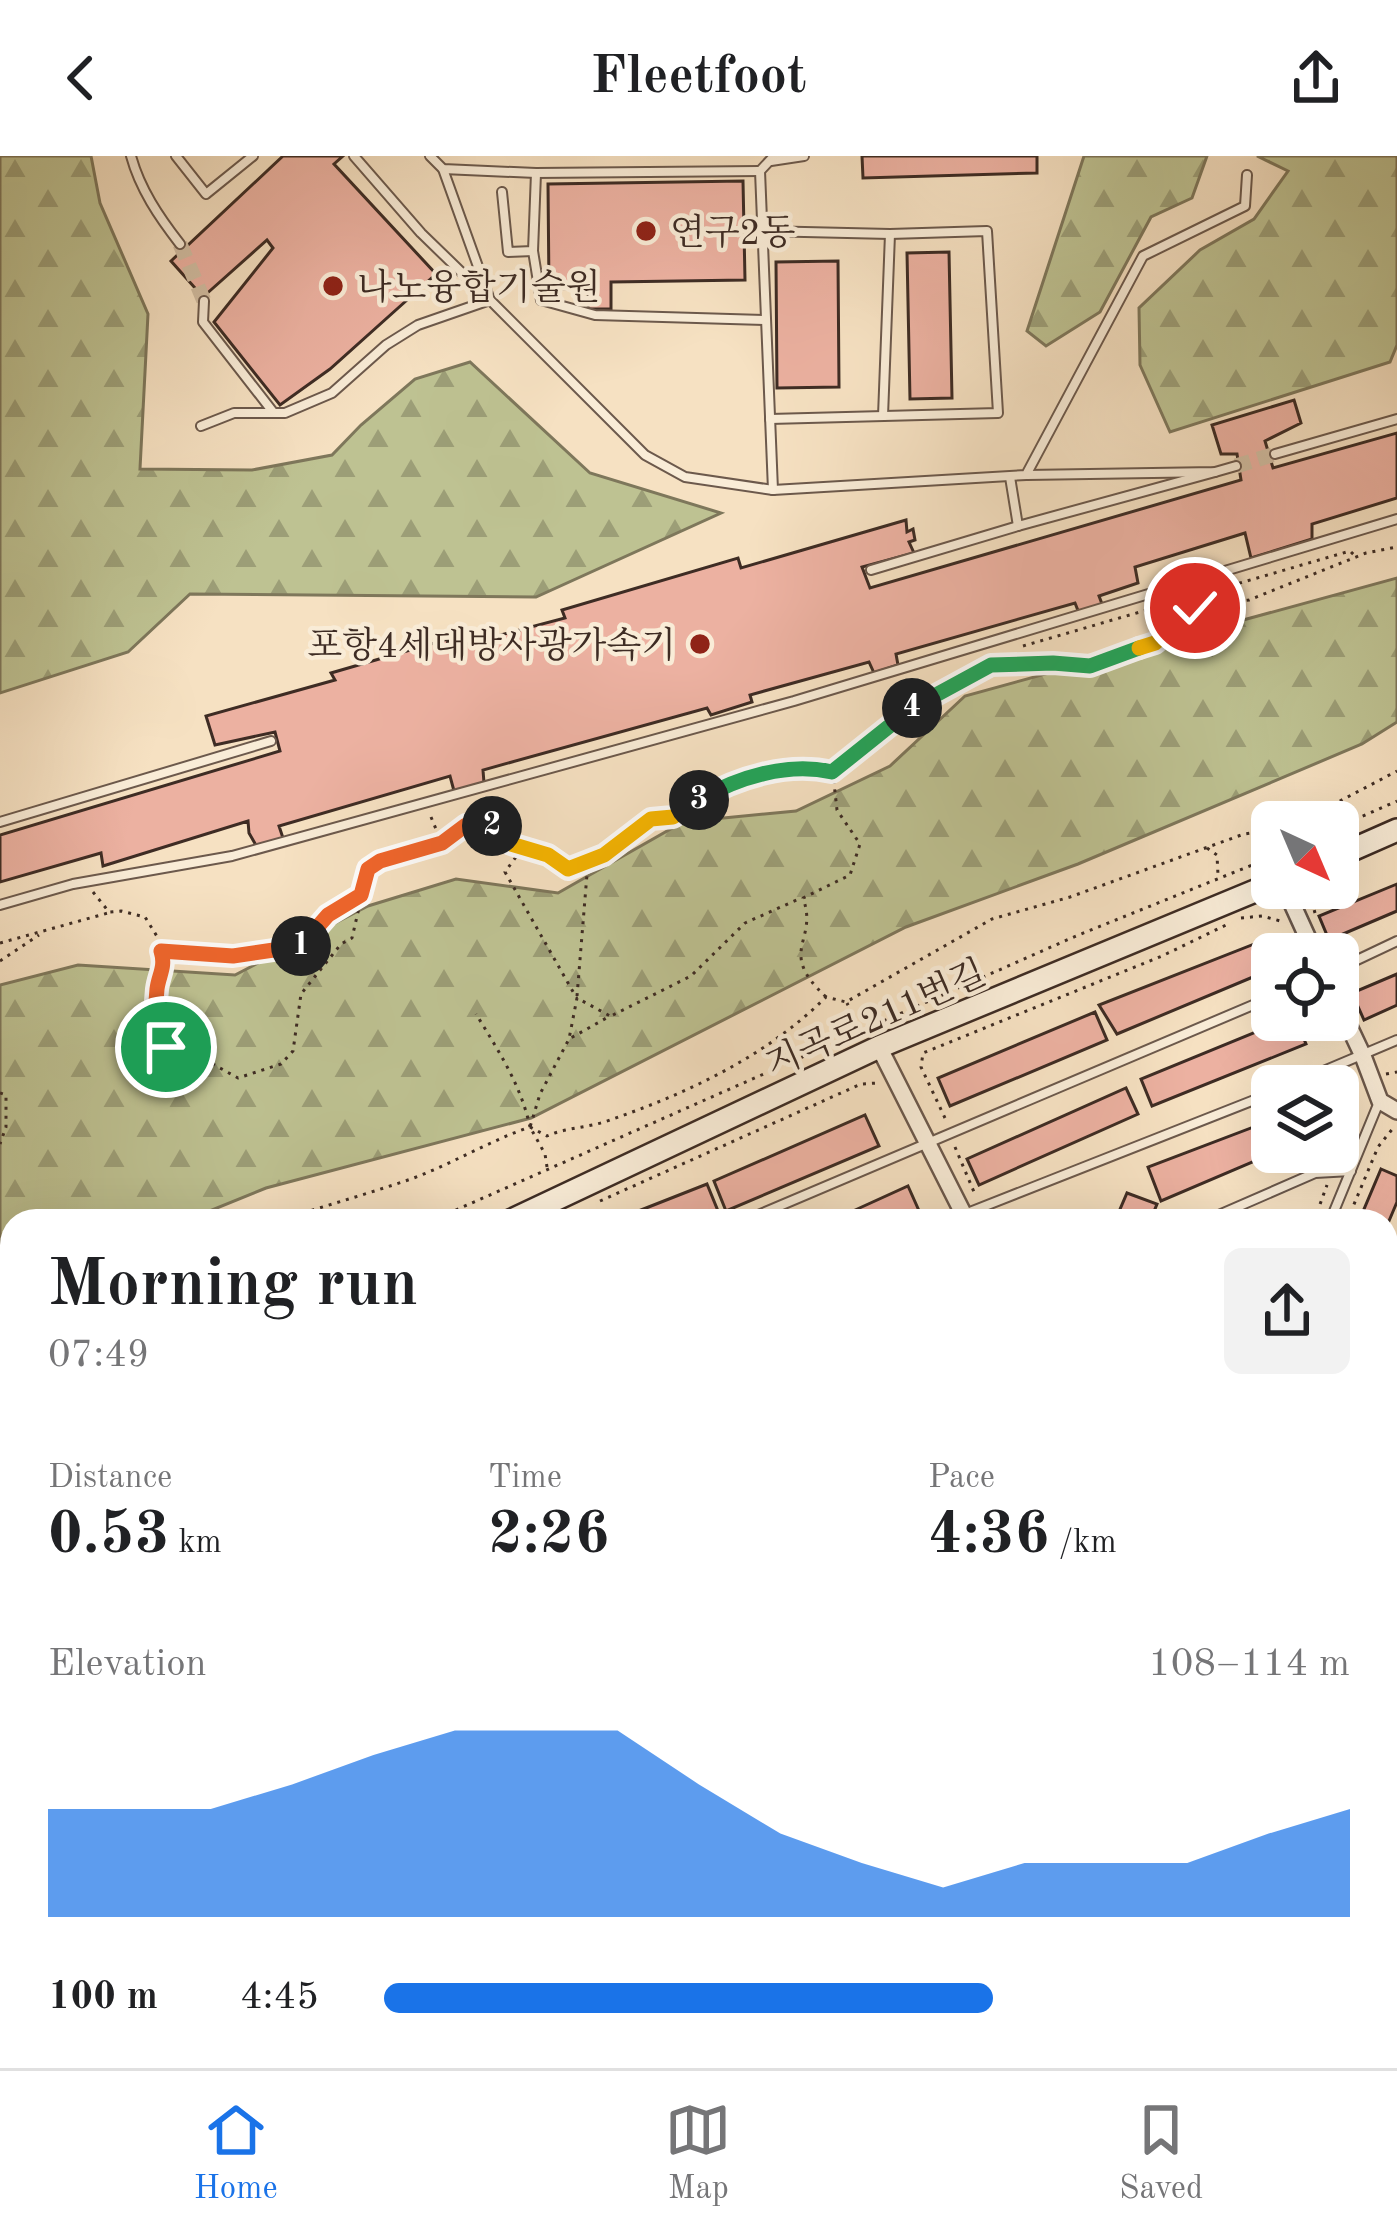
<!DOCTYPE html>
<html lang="en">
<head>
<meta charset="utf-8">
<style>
  :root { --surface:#fff; --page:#f2f2f2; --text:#202124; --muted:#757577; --line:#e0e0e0; --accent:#1a73e8 }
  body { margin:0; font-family:"Old Standard TT","Noto Serif KR",serif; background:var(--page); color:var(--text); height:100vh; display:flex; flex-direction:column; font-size:45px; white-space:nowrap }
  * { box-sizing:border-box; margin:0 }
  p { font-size:39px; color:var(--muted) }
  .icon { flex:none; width:66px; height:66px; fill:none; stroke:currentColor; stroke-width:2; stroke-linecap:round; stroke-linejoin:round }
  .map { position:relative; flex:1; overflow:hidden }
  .sheet { position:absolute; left:0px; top:1053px; width:1398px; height:861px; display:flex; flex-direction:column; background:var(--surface); border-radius:36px 36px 0 0; box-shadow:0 12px 48px #0002 }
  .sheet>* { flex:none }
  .needle { width:78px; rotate:136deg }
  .controls { position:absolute; left:1251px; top:645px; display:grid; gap:24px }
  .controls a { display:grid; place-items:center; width:108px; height:108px; border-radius:18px; background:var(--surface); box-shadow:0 12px 48px #0002; font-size:60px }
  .pin { position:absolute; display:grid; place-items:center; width:102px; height:102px; color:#fff; margin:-51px; border:6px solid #fff; border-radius:50%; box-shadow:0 3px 12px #0007 }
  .km { position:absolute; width:60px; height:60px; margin:-30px; border-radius:50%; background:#222; color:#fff; font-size:33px; line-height:60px; text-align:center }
  .round { display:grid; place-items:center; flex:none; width:126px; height:126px; border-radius:18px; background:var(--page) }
  .overview { display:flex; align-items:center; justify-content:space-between; height:204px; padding:0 48px }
  h1 { font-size:66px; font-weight:700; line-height:90px }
  .metrics { display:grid; grid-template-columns:repeat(3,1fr); gap:18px; height:204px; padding:12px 48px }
  .metrics div { display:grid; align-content:center }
  .metrics b { font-size:60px; font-weight:700 }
  .metrics small { font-size:33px; font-weight:400 }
  .metrics p { font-size:33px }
  .chart { height:336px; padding:24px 48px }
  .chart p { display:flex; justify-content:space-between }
  .chart svg { width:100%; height:216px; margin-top:12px; fill:var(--accent); opacity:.7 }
  ul { padding:0 48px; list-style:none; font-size:39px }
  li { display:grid; grid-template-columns:192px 144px 1fr; align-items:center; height:90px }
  li i { height:30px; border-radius:15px; background:var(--accent) }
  header { display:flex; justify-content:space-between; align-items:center; height:156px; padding:0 48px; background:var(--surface); font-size:54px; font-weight:700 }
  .tabs { display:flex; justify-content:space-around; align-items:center; height:168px; border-top:3px solid var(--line); background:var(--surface); font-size:33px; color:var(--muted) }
  .tabs a { display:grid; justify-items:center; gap:6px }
  .tabs .current { color:var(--accent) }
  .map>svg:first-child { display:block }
</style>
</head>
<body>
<header><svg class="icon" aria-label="back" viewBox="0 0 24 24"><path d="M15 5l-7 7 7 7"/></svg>Fleetfoot<svg class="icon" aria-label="share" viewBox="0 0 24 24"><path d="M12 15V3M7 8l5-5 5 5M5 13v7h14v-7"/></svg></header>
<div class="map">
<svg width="1397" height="1912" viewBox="0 0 1397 1912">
  <defs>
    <pattern id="forest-firs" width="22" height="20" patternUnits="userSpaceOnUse" patternTransform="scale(3)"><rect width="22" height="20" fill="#bec292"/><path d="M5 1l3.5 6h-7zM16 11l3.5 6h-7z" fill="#9c9e77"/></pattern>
  </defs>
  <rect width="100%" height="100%" fill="#f6e1c2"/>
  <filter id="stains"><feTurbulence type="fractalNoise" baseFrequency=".00167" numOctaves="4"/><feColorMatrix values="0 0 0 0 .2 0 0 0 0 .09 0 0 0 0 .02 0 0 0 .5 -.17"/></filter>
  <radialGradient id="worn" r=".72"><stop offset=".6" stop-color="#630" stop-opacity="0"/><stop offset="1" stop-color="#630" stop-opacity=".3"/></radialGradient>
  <g fill="url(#forest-firs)" stroke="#7e775b" stroke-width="3">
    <path d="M0 0H91L100 47 148 158 140 313 252 314 332 299 361 269 415 223 470 206 590 317 721 357 536 441 190 438 128 496 0 537Z"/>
    <path d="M1084 0H1207L1192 42 1151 61 1100 156 1046 190 1027 175Z"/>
    <path d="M1257 0H1397V189L1390 206 1170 276 1140 209 1139 152 1200 94 1254 63 1288 15Z"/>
    <path d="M1397 422V566L1362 588 1078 708 906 771 531 962 266 1032 185 1065H12V1132L0 1133V829L78 809 235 819 368 750 456 723 558 737 683 666 796 655 890 610 965 540Z"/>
  </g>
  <g fill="#ecb1a1" stroke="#3e2c24" stroke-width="3">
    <path d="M283 0H343L334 8 436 118 330 213 280 249 214 166 273 92 267 84 203 141 171 105Z"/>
    <path d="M862 0H1037V17L863 22Z"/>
    <path d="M743 25 745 124 611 126V153H588V132L549 133 548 28Z"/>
    <path d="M949 96 952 242 910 243 907 97Z"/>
    <path d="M838 105 839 231 777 232 776 106Z"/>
    <path d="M1294 244 1301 267 1265 285 1273 312 1397 277V342L1312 368V383L1251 402 1245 377 1135 411 1138 427 1099 440 1102 448 1079 457 1075 447 896 498 898 509 874 517 869 506 750 539 752 546 711 559 707 552 483 614 484 627 454 635 450 620 279 670 283 682 257 691 249 677 248 665 103 710 101 697 0 726V679L280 595 275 576 215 589 206 560 335 524 331 517 448 483 447 493 565 462 562 454 738 402 741 412 906 364 907 376 913 373 915 384 909 386 914 397 862 411 870 432 1241 324 1237 298H1221L1212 269Z"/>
    <path d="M1397 728V755L1329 784 1319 760Z"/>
    <path d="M1272 781 1279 798H1272V813L1117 878 1099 849Z"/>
    <path d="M1397 818V849L1364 864 1352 837Z"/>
    <path d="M1095 856 1107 884 950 950 938 922Z"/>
    <path d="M1285 864H1296L1306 888 1152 950 1141 923Z"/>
    <path d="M1126 932 1138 958 979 1029 967 1003Z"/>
    <path d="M865 959 879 990 726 1055 714 1025Z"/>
    <path d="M1272 964V996H1276L1161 1045 1148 1011Z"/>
    <path d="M1381 1013 1397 1020V1046L1386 1072V1065H1359Z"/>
    <path d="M707 1028 718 1055 693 1065H613Z"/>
    <path d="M908 1030 920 1057 902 1065H831Z"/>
    <path d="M1127 1037 1157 1048 1150 1065H1115Z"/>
    <path d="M12 1332V1369L4 1373 0 1364V1338Z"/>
    <path d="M1397 1409V1494L1392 1506 1386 1504V1438Z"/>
    <path d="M12 1434V1471L0 1477V1440Z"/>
    <path d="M1397 1782V1810L1386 1832V1796L1390 1794 1387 1786Z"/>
    <path d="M1205 1902H1251L1247 1910 1233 1903 1229 1912H1200Z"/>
  </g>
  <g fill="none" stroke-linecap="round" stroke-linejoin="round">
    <g stroke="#d1bda2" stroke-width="15" stroke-dasharray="15 8" stroke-linecap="butt">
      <path d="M180 88 204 145"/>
      <path d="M1236 310 1275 298"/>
    </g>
    <defs>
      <g id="lane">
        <path d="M131 0C140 33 159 61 180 88"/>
        <path d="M176 0 206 38 253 0"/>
        <path d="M430 0 443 13 536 17 760 15"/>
        <path d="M771 5 804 0"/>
        <path d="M443 13 490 144 645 299 685 321 773 334 1026 319 1143 100 1245 50 1247 19"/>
        <path d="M502 36 508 96 533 95 536 17"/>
        <path d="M761 75 890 78 987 75 998 257 770 263"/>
        <path d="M533 95 541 144 595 159 765 164"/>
        <path d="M204 145 203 166 273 256"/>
        <path d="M883 260 890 78"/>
        <path d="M201 270 234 257H285L332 237 386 189 418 169 490 144 421 77 354 0"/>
        <path d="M1275 298 1397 263"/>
        <path d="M1027 319 1215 316 1236 310"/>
        <path d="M1010 321 1018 370 1215 316"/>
        <path d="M773 334 760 15 774 0"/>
        <path d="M871 414 1018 370"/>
        <path d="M0 666 271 585"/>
        <path d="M0 749 73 728 232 700 794 545 1397 363"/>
        <path d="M1338 813 1397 785"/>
        <path d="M1288 930 1397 884"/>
        <path d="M744 1065 1272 841"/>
        <path d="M947 1065 1272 937"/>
        <path d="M1205 1065 1315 1017 1351 1015"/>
        <path d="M1330 1065 1379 946"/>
        <path d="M1386 1385 1397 1357"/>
        <path d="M0 1507 12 1500"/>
        <path d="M1386 1634 1397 1629"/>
        <path d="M0 1670 12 1677"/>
        <path d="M0 1705 12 1710"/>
        <path d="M0 1749 12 1754"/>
        <path d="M0 1796 12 1801"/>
        <path d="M0 1849 12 1855"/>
        <path d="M0 1881 12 1886"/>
        <path d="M51 1902 60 1906 62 1902"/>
        <path d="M114 1902 137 1912"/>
        <path d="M254 1902 276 1912"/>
        <path d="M652 1902 657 1912"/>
        <path d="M1336 1902 1340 1912"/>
        <path d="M218 1912 223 1902"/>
        <path d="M329 1912 334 1902"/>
        <path d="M368 1912 374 1902"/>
        <path d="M1085 1912H1086"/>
        <path d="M1186 1912 1191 1902"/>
        <path d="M1279 1912 1293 1909 1296 1912"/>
      </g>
      <g id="street">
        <path d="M1285 732 1315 798"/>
        <path d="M1338 847 1363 900 1380 945 1397 955"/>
        <path d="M879 891 967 1065"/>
        <path d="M1386 1276 1397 1280"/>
        <path d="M1103 1902 1108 1912"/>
      </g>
      <g id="secondary">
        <path d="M1338 700 1397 674"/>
        <path d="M510 1065 879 891 1272 728"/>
        <path d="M0 1278 12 1272"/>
        <path d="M1386 1716 1397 1711"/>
        <path d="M950 1912 974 1902"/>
      </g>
    </defs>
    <use href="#lane" stroke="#6c594c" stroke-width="12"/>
    <use href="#street" stroke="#6c594c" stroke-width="20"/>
    <use href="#secondary" stroke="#3e2c24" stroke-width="26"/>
    <g stroke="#3e2c24" stroke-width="3" stroke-dasharray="3 6" stroke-linecap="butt">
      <path d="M1023 490 1350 395 1356 401"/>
      <path d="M431 661 441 685"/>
      <path d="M1300 666 1397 615"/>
      <path d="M1338 671 1397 645"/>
      <path d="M1207 692 1217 699 1218 719"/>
      <path d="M521 694 505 716 576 841"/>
      <path d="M93 736 109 756 121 755 145 761 158 782 165 809 157 830V879L166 891H182L238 922 281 908 293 895 301 838 341 788 352 782 368 713 380 705 441 687 466 669 490 668 511 688 548 699 568 713 604 699 651 663 673 661 729 629 782 613 832 616 905 556 991 509 1053 507 1090 510 1155 487 1195 452 1249 444 1366 397 1397 391"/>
      <path d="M1315 757 1311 742 1318 732"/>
      <path d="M1241 762 1262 760 1284 766"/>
      <path d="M0 787 108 757"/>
      <path d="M163 795 233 800 299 793 328 759 360 739"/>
      <path d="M0 805 39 779"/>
      <path d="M577 840 588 706"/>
      <path d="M826 841C776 794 819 786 803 742L850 719 860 688 837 654 833 618"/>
      <path d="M613 859 691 820 745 767 801 742"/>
      <path d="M1326 864 1336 889"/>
      <path d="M847 882 855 864 847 847"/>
      <path d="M1386 918 1397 916"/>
      <path d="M0 937 6 939V971L0 988"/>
      <path d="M945 962 921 911 923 897 1162 800 1226 769"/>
      <path d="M530 971 547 980C567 971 589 972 610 964 688 937 767 900 826 841L846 846 992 763 1070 741 1244 678 1272 674"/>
      <path d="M955 991 974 1036"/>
      <path d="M1339 1003C1355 966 1358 960 1347 920"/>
      <path d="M547 1011 545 998 530 971 540 938 569 883 577 842 610 860 569 883"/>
      <path d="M600 1045 861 928 878 927"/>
      <path d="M277 1065C322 1051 367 1038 411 1023 452 1008 489 985 530 971 521 929 498 894 476 858"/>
      <path d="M431 1065 1076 780 1272 701"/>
      <path d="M1314 1065 1327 1029"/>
      <path d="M1347 1065 1378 991 1394 971"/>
      <path d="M0 1146 12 1149"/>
      <path d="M1386 1148 1397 1132"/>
      <path d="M0 1254 12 1249"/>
      <path d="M0 1312 12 1306"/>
      <path d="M1386 1538 1397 1541"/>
      <path d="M0 1638 12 1646"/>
      <path d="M1386 1687 1397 1683"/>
      <path d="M1386 1741 1397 1736"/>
      <path d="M0 1824 12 1830"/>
      <path d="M174 1902 195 1912"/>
      <path d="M668 1902 673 1912"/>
      <path d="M1129 1902 1134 1912"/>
      <path d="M888 1912 911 1902"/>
      <path d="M1001 1912 1024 1902"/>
    </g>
    <use href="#lane" stroke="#f9ecd7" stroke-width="8"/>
    <use href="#street" stroke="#f9ecd7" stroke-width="15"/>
    <use href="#secondary" stroke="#f9ecd7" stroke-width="21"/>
  </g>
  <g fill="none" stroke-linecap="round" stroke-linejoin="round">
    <defs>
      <path id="split-1" d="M166 891C154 876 155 853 157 833 159 818 166 811 161 795L233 800 301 790"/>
      <path id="split-2" d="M301 790 328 759 361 739 368 713 380 705 442 687 466 669 492 670"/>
      <path id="split-3" d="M492 670 511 688 548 699 568 713 604 699 651 663 673 661 699 644"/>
      <path id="split-4" d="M699 644C738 621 788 606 832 616L912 552"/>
      <path id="split-5" d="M912 552 991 509 1053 507 1090 510 1139 492"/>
      <path id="split-6" d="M1139 492 1155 487 1195 452"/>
    </defs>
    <use href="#split-1" stroke="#fff" stroke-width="24"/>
    <use href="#split-2" stroke="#fff" stroke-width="24"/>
    <use href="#split-3" stroke="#fff" stroke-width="24"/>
    <use href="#split-4" stroke="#fff" stroke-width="24"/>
    <use href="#split-5" stroke="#fff" stroke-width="24"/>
    <use href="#split-6" stroke="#fff" stroke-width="24"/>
    <use href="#split-1" stroke="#f0652b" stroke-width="15"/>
    <use href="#split-2" stroke="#f0652b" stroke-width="15"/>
    <use href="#split-3" stroke="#f5b400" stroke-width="15"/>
    <use href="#split-4" stroke="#22a559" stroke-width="15"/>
    <use href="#split-5" stroke="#22a559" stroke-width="15"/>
    <use href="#split-6" stroke="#f5b400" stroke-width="15"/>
  </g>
  <g fill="#8f2418" stroke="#f9ecd7" stroke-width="4.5">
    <circle cx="646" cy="75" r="12"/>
    <circle cx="333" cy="130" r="12"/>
    <circle cx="700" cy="488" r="12"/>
  </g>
  <g text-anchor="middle" stroke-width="9" stroke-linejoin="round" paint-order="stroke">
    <g font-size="36" fill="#3e2c24" stroke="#f9ecd7" text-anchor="start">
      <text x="670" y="88">연구2동</text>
      <text x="357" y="143">나노융합기술원</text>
      <text x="676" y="501" text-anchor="end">포항4세대방사광가속기</text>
    </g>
    <g font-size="36" fill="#3e2c24" stroke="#f9ecd7">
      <text transform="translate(875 861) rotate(-24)" y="13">지곡로211번길</text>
    </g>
  </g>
  <rect width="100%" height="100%" filter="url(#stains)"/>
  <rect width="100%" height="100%" fill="url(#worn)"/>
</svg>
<div class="controls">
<a><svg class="needle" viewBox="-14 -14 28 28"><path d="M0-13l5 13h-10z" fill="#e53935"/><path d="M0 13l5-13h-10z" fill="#757577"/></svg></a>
<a><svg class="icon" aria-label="locate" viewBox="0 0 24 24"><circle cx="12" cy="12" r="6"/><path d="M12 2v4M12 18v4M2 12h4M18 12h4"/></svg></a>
<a><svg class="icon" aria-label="layers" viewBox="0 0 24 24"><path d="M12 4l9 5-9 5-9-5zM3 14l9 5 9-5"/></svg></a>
</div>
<div class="pin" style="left:166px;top:891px;background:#1e9e55"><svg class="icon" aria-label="arrive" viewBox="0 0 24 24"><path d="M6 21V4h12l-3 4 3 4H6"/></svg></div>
<div class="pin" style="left:1195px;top:452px;background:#d93025"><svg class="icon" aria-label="check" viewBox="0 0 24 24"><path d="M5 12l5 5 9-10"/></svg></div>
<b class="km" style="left:301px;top:790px">1</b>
<b class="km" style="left:492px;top:670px">2</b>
<b class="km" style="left:699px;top:644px">3</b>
<b class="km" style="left:912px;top:552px">4</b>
<section class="sheet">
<div class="overview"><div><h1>Morning run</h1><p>07:49</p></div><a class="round"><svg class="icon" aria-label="share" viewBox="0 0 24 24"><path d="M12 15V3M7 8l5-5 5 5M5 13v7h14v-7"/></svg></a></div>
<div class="metrics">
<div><p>Distance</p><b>0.53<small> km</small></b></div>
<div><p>Time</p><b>2:26</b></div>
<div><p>Pace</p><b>4:36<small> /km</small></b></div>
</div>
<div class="chart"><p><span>Elevation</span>108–114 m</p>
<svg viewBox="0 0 160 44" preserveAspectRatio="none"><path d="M0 44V22L10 22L20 22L30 17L40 11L50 6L60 6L70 6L80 17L90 27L100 33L110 38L120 33L130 33L140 33L150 27L160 22V44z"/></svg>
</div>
<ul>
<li><b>100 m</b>4:45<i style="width:63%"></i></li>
</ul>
</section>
</div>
<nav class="tabs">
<a class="current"><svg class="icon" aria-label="home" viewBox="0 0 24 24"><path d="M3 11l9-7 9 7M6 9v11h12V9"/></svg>Home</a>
<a><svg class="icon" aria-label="map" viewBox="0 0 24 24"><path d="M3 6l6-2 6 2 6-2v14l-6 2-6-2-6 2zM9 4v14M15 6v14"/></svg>Map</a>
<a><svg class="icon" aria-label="saved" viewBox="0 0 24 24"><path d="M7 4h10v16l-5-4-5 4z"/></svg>Saved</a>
</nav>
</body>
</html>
